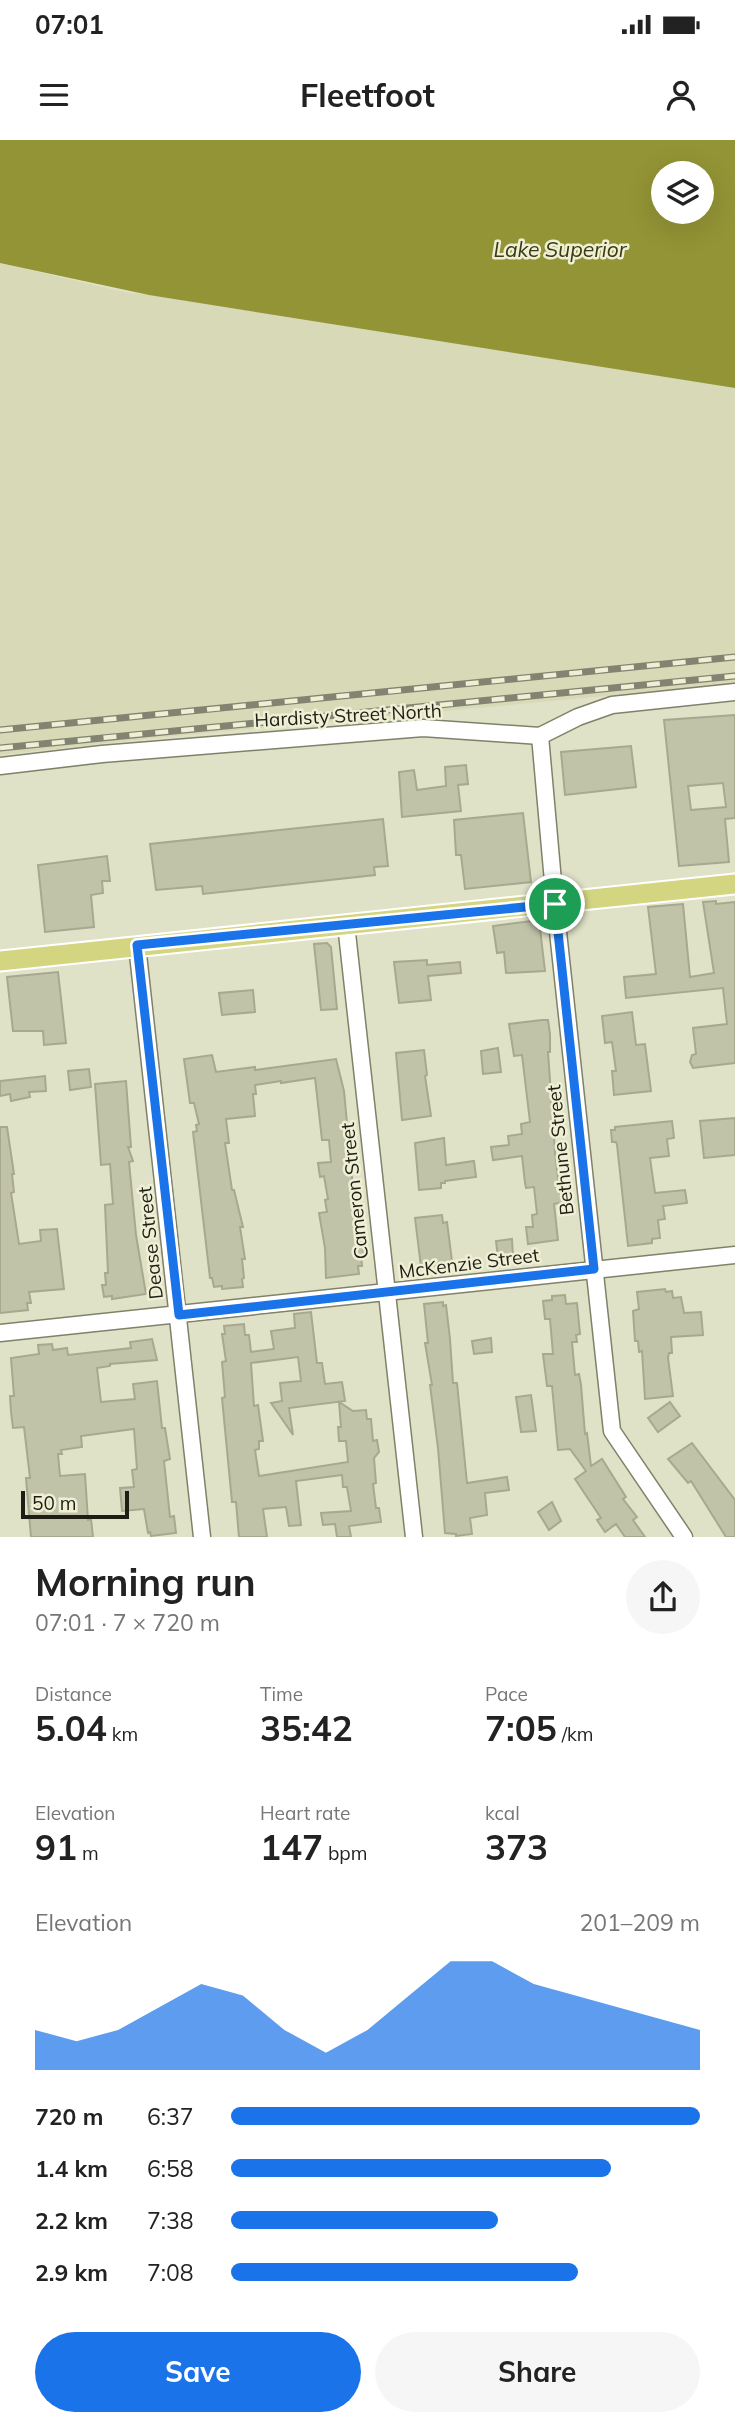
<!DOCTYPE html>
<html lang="en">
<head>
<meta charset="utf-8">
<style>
  :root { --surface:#fff; --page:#f6f6f6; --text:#222; --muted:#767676; --accent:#1a73e8 }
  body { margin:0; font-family:Mulish,sans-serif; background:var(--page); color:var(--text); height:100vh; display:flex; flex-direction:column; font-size:26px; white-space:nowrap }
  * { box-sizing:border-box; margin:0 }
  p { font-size:23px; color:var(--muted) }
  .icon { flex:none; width:38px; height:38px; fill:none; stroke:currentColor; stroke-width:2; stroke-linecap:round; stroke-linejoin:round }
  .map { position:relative; height:1397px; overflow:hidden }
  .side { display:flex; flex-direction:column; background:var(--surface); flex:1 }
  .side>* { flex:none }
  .buttons { position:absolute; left:651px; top:21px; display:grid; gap:14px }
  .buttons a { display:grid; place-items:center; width:63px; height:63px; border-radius:50%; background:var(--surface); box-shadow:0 7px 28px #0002; font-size:35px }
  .scale { position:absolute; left:21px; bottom:18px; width:108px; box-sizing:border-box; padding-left:7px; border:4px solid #1e1e14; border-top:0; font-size:19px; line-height:24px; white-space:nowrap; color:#1e1e14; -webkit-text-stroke:5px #eeefd4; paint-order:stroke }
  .pin { position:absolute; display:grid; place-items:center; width:60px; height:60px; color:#fff; margin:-30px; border:4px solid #fff; border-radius:50%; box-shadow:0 2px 7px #0007 }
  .round { display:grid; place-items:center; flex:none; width:74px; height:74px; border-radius:37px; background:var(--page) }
  .overview { display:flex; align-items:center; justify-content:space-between; height:119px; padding:0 35px }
  h1 { font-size:38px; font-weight:700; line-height:52px }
  .figures { display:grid; grid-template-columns:repeat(3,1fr); gap:10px; height:119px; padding:7px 35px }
  .figures div { display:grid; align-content:center }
  .figures b { font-size:35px; font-weight:700 }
  .figures small { font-size:19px; font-weight:400 }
  .figures p { font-size:19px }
  .chart { height:196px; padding:14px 35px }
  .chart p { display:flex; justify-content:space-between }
  .chart svg { width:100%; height:126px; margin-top:7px; fill:var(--accent); opacity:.7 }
  .action { display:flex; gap:14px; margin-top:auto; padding:14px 35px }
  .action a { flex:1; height:80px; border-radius:42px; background:var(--accent); color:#fff; font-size:28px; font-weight:700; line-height:80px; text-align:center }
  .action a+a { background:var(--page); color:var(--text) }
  ul { padding:0 35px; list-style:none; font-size:23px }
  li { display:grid; grid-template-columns:112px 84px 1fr; align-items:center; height:52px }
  li i { height:18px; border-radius:9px; background:var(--accent) }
  .status { display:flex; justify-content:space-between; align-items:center; height:49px; padding:0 35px; background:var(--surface); direction:ltr }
  .status svg { height:19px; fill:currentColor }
  header { display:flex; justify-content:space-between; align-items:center; height:91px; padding:0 35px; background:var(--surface); font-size:32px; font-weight:700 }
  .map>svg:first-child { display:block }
</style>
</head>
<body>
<div class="status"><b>07:01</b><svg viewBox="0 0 49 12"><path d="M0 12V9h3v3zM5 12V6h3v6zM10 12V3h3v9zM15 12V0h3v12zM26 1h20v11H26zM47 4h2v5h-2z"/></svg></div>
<header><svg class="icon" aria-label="menu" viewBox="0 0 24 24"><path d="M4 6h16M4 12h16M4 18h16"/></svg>Fleetfoot<svg class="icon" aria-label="person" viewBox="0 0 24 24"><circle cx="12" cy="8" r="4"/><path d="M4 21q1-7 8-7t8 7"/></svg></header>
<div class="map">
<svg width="735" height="1397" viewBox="0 0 735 1397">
  <rect width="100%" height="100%" fill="#e0e2c7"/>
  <path fill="#d7d9b7" d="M0 123 129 153 269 166 735 248V544L154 598 0 615Z"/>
  <path fill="#939435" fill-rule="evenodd" d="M0 0H735V248L149 155 0 123ZM663 33H702V72H663Z"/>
  <g fill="#c1c3a9" stroke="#a7a88f" stroke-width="2" fill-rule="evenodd">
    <path d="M735 575V678L725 679 729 722 679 726 664 580ZM723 643 726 667 691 670 688 646Z"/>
    <path d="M631 606 636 647 565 655 561 612Z"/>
    <path d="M466 625 468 644 458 645 461 671 402 677 399 632 414 630 417 650 446 646 445 627Z"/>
    <path d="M523 673 531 742 465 749 461 715H456L454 680Z"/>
    <path d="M383 679 388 726 374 727 375 735 203 754 202 746 156 750 150 704Z"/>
    <path d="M107 716 110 741H102L103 753 91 755 94 787 45 792 38 725Z"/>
    <path d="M716 761V764L735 762V923L693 928 690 922 692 915 696 914 693 888 727 884 723 848 626 858 624 837 656 834 648 767 683 764 690 837 714 833 703 762Z"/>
    <path d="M539 780 545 831 506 833 504 812 497 813 493 786Z"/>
    <path d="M327 803 331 807 337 869 321 870 314 804Z"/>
    <path d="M427 820V825L460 822 461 833 428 836 431 860 399 863 394 822Z"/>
    <path d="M58 832 66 903 44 905 43 891H13L7 837Z"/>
    <path d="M253 850 255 872 222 875 219 853Z"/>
    <path d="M632 872 636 905 645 904 651 951 614 955 612 931H616L612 902 605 903 602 876Z"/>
    <path d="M542 880H548L550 894V912H548L555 1012 559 1046H563L564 1062 554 1064 558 1100 528 1104 526 1087H533L532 1075 537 1074 534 1047 526 1048 525 1043 522 1016 493 1020 491 1007 509 1005 508 996 522 994 521 984 530 982 522 915 514 916 509 884Z"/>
    <path d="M498 908 501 932 483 934 481 911Z"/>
    <path d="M424 910 427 935 425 936 431 976 402 980 396 913Z"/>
    <path d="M212 915 216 932 255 927V930L336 919 344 951 358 1102H362L364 1114 361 1115 362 1126H358L359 1134 326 1138 325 1108 319 1073 327 1072 325 1060 328 1059 324 1036 320 1037 318 1023 331 1022 329 1000H322L315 938 281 943V941L255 945 256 954H253L255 976 226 979 229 1003H225L232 1050H234L243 1087H240L245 1119H242L244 1138 242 1139 243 1147 222 1149V1146L214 1147 212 1138H210L193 992 197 991 196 985 199 984 194 963H190L184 919Z"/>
    <path d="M89 929 91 947 70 950 68 931Z"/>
    <path d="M45 936 46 951 29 952 30 957 11 961 10 954 0 956V941Z"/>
    <path d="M126 941 131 1007H128L133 1021 129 1022 136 1095 146 1154 112 1159V1156L104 1157 102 1145H106L105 1133H108L105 1065 113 1064 112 1051 110 1024 101 1025 95 944Z"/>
    <path d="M735 978V1015L704 1018 700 981Z"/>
    <path d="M672 981 674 998 667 999 669 1016 650 1018 655 1053 685 1050 687 1063 663 1066 665 1079 658 1080 660 1098 652 1099V1103L628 1106 617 1005 616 1002H612L611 990H615V987Z"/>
    <path d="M0 987H7L14 1034H12L14 1052 11 1053 19 1104 41 1101 40 1090 57 1089 64 1149 29 1152 31 1163H27L28 1170 0 1173Z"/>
    <path d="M444 998 446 1025 474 1021 476 1037 445 1041V1043H441V1048L419 1050 415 1003Z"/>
    <path d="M442 1075 443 1083 447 1082 452 1121 449 1122V1124L421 1127 415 1078Z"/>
    <path d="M512 1099 513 1117 498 1118 496 1101Z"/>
    <path d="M665 1149 666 1152 672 1151 673 1158 681 1157 684 1173 701 1172 703 1195 671 1197 672 1213H669L668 1218 673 1256 645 1259 642 1211 639 1212 638 1201H635L633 1171 639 1169 637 1152Z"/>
    <path d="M565 1155 566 1164 577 1163 580 1194 576 1195 577 1202H572L575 1235 579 1234 581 1245 585 1294 587 1293 591 1326 602 1319 626 1357 623 1359 637 1377 633 1380 645 1397H625L616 1384 605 1392 597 1380 601 1378 575 1339 586 1331 570 1309 558 1310 552 1246H547L543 1214H553L550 1179H545L543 1161 552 1160V1156Z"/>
    <path d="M443 1162V1166L446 1165 450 1199 453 1243H457L467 1343 507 1337 509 1350 485 1353 487 1375 470 1378 472 1394 456 1396V1394L445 1393 438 1308 430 1245H432L425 1203H428L424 1164Z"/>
    <path d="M311 1172 317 1223H322L325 1244 342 1242 345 1261 289 1268 293 1295 271 1263 282 1261 280 1243 301 1241 298 1217 251 1223 254 1266 258 1265 263 1301H259V1309L255 1310 259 1336 348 1322 346 1301H339L338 1287H341L339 1262 353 1271 366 1270 367 1279H371L373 1301 377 1300 379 1312 374 1318 376 1343 373 1344 376 1368H379L381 1382 349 1386 351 1397H337L335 1384 323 1385 321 1373 351 1371 347 1347H343L342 1335 296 1341 301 1385 289 1386 286 1367 263 1369 267 1397H239L236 1362H232L222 1258 225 1257 222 1222 226 1221 222 1194H225L224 1186 244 1184 245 1195H249L251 1212 274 1209 271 1191 295 1188 294 1174Z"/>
    <path d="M491 1198 492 1212 474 1214 472 1201Z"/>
    <path d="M152 1199 157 1220 110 1224V1226L97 1228 101 1262 135 1259 133 1244 157 1241 162 1288H165L170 1319 164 1321 170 1377 174 1376 176 1393 151 1396 150 1392 148 1393 144 1369 122 1371 120 1348 134 1347 132 1330 137 1329 134 1289 81 1296 82 1307 61 1310 62 1314H58L60 1336 85 1334 88 1380 91 1379 93 1397H31L26 1338H30L24 1287 13 1288 11 1272 10 1256H14L11 1218 39 1214 38 1205 52 1204 53 1210 67 1208 68 1215 131 1208 130 1202Z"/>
    <path d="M531 1255 536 1291 521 1292 516 1257Z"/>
    <path d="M670 1262 680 1276 658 1292 648 1278Z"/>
    <path d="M692 1303 735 1360V1397H726L691 1341 688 1343 668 1319Z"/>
    <path d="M552 1362 561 1381 549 1390 538 1372Z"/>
  </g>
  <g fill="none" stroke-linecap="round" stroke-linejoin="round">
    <defs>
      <g id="minor">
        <path d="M540 596 555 764 612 1291 684 1397"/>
        <path d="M0 626 102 614 423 588 540 596 578 577 612 565 735 552"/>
        <path d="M346 784 414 1397"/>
        <path d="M137 805 202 1397"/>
        <path d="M0 1193 735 1115"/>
      </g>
      <path id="major" d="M0 821 735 744"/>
    </defs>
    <use href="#minor" stroke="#808169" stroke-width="19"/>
    <use href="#major" stroke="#fff" stroke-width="23"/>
    <use href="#minor" stroke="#fff" stroke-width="16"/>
    <use href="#major" stroke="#d4d581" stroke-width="19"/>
    <defs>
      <g id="rail">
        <path d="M0 590 735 517"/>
        <path d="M0 608 735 536"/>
      </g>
    </defs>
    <use href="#rail" stroke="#828370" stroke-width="7"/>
    <use href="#rail" stroke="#eeefd4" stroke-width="4.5" stroke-dasharray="13" stroke-linecap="butt"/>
  </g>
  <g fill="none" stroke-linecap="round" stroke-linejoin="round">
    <defs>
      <path id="route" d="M555 764 594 1129 179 1175 137 805Z"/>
    </defs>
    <use href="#route" stroke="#fff" stroke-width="14"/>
    <use href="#route" stroke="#1a73e8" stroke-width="9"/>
  </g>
  <g text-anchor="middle" stroke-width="5" stroke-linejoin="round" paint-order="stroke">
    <g font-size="19" fill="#1e1e14" stroke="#eeefd4">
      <text transform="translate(348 575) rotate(-3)" y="7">Hardisty Street North</text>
      <text transform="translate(560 1010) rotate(-96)" y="7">Bethune Street</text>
      <text transform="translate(354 1051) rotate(-96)" y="7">Cameron Street</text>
      <text transform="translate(150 1103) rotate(-96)" y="7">Dease Street</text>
      <text transform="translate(469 1123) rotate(-7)" y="7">McKenzie Street</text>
    </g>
    <g font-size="21" font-style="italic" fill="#393a12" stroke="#eeefd4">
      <text x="560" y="117">Lake Superior</text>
    </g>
  </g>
</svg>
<div class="buttons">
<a><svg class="icon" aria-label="layers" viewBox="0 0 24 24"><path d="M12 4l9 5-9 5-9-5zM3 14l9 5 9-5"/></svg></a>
</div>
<div class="scale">50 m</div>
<div class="pin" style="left:555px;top:764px;background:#1e9e55"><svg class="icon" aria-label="arrive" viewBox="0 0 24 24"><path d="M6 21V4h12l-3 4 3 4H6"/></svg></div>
</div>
<section class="side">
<div class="overview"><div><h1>Morning run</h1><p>07:01 · 7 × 720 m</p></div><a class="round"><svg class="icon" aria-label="share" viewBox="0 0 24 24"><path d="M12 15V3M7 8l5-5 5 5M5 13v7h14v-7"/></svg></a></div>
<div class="figures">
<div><p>Distance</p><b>5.04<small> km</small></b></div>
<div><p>Time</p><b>35:42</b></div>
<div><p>Pace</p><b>7:05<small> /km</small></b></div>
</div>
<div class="figures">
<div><p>Elevation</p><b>91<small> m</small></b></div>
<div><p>Heart rate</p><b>147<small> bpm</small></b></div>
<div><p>kcal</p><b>373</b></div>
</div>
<div class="chart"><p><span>Elevation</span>201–209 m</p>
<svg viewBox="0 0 160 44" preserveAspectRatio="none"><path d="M0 44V30L10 34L20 30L30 22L40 14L50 18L60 30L70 38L80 30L90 18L100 6L110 6L120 14L130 18L140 22L150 26L160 30V44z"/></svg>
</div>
<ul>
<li><b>720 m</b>6:37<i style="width:100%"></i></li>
<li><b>1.4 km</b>6:58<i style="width:81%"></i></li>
<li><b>2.2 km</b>7:38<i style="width:57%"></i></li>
<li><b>2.9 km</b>7:08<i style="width:74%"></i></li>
</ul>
<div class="action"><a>Save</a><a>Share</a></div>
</section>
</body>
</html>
